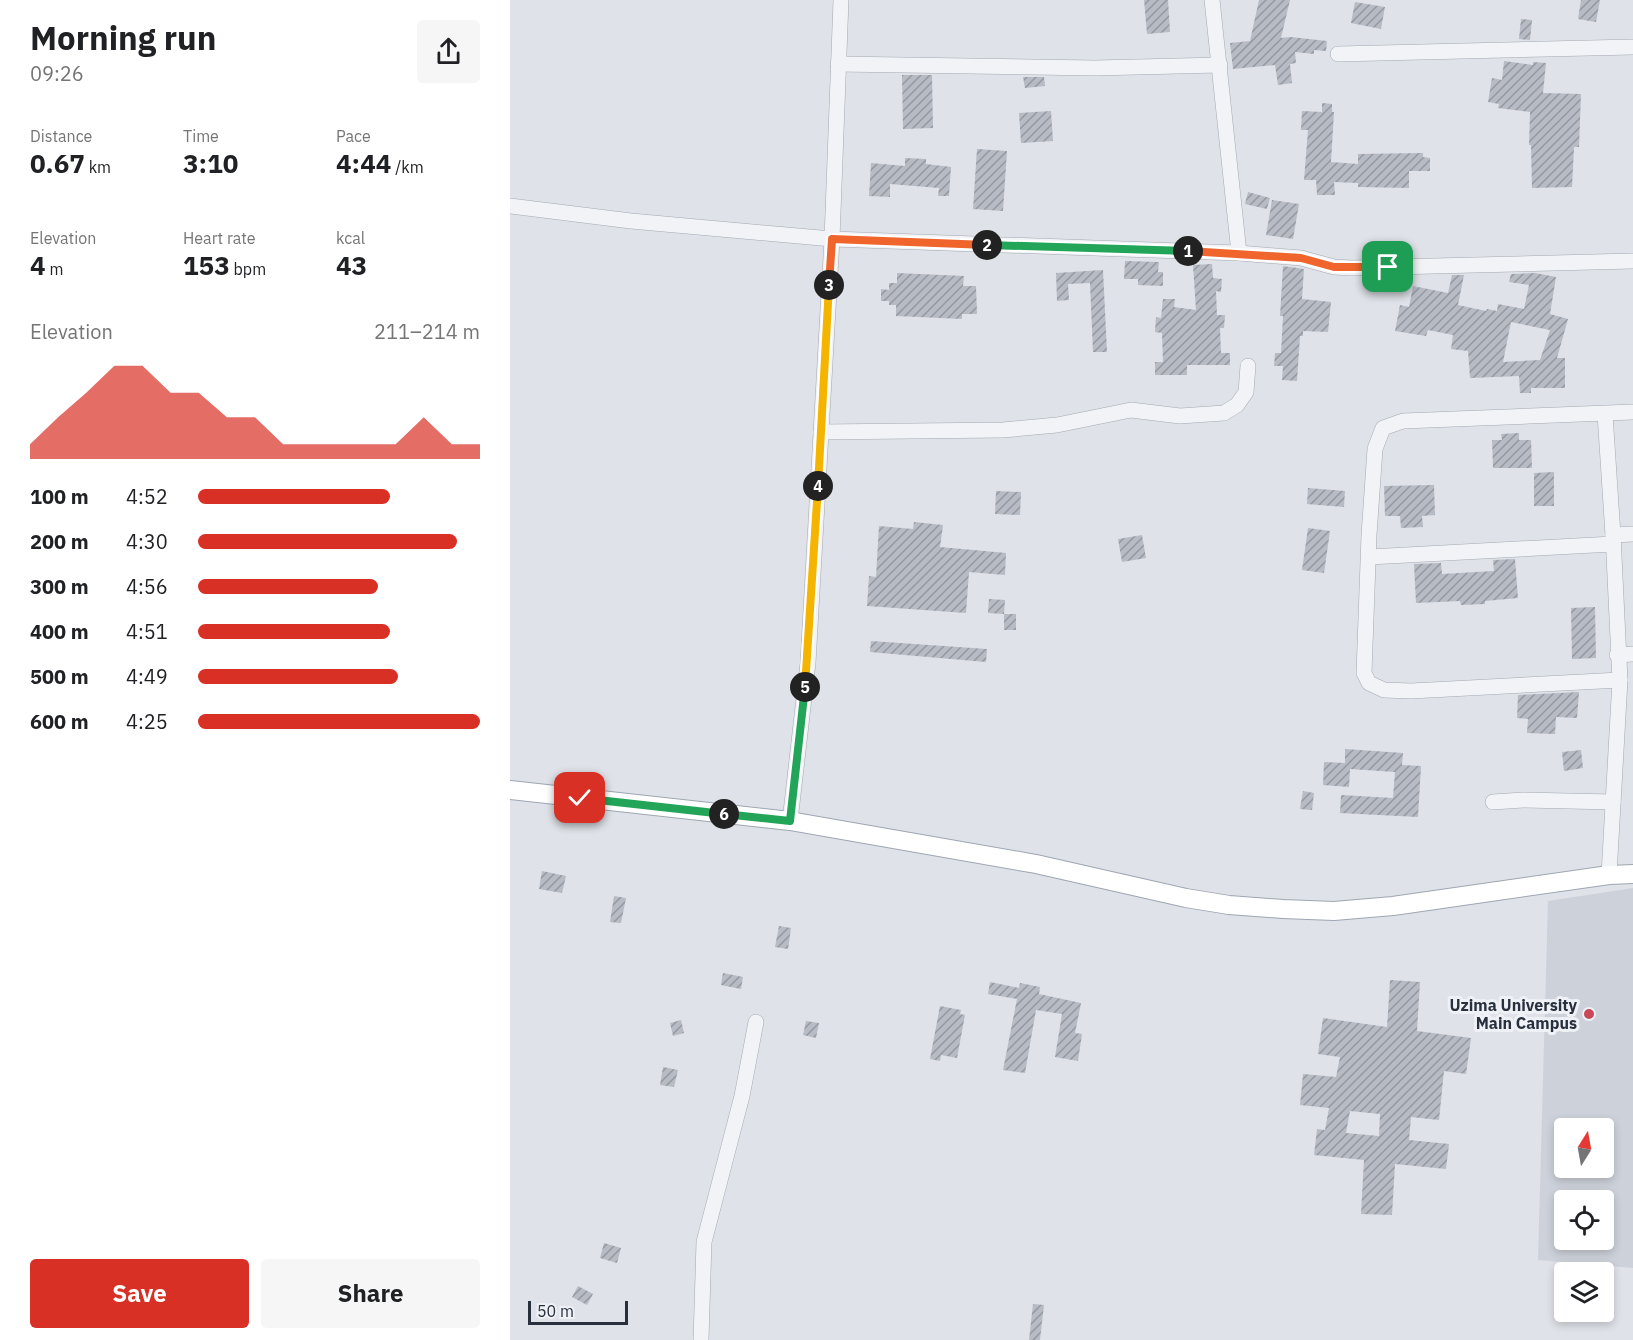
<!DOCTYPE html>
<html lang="en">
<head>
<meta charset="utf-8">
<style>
  :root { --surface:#fff; --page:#f6f6f6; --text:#202124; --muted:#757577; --accent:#d93025 }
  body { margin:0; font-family:"IBM Plex Sans",sans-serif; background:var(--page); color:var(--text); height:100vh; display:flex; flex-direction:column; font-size:22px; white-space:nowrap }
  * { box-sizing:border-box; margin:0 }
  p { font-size:20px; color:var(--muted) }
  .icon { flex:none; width:33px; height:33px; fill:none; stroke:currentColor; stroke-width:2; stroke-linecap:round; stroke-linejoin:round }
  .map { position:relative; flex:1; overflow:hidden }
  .sheet { display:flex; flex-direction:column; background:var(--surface); width:510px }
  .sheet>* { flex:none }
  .needle { width:39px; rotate:11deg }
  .fabs { position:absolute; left:1044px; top:1118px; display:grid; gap:12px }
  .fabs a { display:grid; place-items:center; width:60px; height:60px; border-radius:6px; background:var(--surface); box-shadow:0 3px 9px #0003; font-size:30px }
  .scale { position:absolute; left:18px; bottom:15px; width:100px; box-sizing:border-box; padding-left:6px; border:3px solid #28303e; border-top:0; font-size:16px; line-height:21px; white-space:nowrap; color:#28303e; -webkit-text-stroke:4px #eef1f5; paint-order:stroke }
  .pin { position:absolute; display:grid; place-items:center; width:51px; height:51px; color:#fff; margin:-26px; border-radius:12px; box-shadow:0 3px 9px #0006 }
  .km { position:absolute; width:30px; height:30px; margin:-15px; border-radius:50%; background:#222; color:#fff; font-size:16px; line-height:30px; text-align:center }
  .round { display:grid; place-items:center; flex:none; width:63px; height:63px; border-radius:6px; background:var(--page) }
  .summary { display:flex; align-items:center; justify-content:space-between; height:102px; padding:0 30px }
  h1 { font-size:33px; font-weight:700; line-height:45px }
  .stats { display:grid; grid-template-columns:repeat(3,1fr); gap:9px; height:102px; padding:6px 30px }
  .stats div { display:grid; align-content:center }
  .stats b { font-size:26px; font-weight:700 }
  .stats small { font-size:16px; font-weight:400 }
  .stats p { font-size:16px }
  .chart { height:168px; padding:12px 30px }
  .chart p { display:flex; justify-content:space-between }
  .chart svg { width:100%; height:108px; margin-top:6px; fill:var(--accent); opacity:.7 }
  .button { display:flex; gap:12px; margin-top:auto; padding:12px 30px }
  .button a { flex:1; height:69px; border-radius:6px; background:var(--accent); color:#fff; font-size:24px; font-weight:700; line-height:69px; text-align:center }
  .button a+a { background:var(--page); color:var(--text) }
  ul { padding:0 30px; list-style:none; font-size:20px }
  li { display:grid; grid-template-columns:96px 72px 1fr; align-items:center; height:45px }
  li i { height:15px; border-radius:8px; background:var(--accent) }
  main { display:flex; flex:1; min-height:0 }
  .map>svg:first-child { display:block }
</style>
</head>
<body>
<main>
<section class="sheet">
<div class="summary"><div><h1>Morning run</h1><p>09:26</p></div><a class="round"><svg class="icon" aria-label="share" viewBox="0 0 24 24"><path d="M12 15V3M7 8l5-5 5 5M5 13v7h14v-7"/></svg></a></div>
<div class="stats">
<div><p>Distance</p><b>0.67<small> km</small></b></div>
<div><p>Time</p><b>3:10</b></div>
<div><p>Pace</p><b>4:44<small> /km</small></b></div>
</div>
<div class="stats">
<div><p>Elevation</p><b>4<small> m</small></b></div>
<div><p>Heart rate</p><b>153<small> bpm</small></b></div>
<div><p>kcal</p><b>43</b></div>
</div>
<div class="chart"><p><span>Elevation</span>211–214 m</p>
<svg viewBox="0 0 160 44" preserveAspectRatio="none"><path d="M0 44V38L10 27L20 17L30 6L40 6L50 17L60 17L70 27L80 27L90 38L100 38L110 38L120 38L130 38L140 27L150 38L160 38V44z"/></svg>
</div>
<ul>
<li><b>100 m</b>4:52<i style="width:68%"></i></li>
<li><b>200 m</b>4:30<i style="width:92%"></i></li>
<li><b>300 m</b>4:56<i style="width:64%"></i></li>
<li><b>400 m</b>4:51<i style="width:68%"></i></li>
<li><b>500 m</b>4:49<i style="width:71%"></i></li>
<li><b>600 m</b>4:25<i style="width:100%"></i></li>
</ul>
<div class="button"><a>Save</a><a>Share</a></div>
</section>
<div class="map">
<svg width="1123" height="1340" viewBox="0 0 1123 1340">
  <defs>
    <pattern id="building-hatch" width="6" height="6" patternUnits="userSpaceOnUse" patternTransform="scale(1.5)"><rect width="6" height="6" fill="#b6bbc4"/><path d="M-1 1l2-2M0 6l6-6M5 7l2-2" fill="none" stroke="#9498a1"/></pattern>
  </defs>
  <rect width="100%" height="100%" fill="#dfe2e8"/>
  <path fill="#cdd1d9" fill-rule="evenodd" d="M1123 888V1268L1028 1260 1038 901ZM1054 1128H1094V1167H1054ZM1054 1200H1094V1239H1054Z"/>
  <g fill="url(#building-hatch)" fill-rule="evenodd">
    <path d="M634 0H658L660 32 637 34Z"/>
    <path d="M749 0H780L771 38 781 37 817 41 816 51 804 50V54L785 52 786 63 780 64 782 83 768 85 765 65 723 69 720 43 740 41Z"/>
    <path d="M1071 0H1090L1086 22 1068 19Z"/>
    <path d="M845 2 875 7 871 29 841 23Z"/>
    <path d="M1011 19 1022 20 1020 40 1009 39Z"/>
    <path d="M994 61 1023 65V62L1036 63 1033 93 1071 94 1069 147H1064L1062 187 1022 188 1021 145H1019L1020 112 988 108 989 104 978 102 982 78 992 80Z"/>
    <path d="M392 75H422L423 128 393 129Z"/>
    <path d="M513 77H534L535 86 515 88Z"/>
    <path d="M812 103 822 104V112H824L821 162 848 164V154L913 153V157L920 158V171H899V188L848 187V183L824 182 825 195H807L806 180H794L798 130H791L792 111 812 112Z"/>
    <path d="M541 111 543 141 511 143 509 113Z"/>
    <path d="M467 149 497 151 493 211 463 209Z"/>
    <path d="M395 158 416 159V164L441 167 439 196H428L429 188 380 184V197L359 196 361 163 395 166Z"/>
    <path d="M738 192 760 198 757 209 735 204Z"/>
    <path d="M762 200 789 204 783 239 756 235Z"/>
    <path d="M615 261 649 262 648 272H653V286L628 285V279H614Z"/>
    <path d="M702 264 703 278 712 279 711 292 706 291 707 315H715L714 328H710L711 353H720V365H677V375H645V362H653L652 333 645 332 646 317 651 318 653 299H665L664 307 686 310 683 265Z"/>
    <path d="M773 266 794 269 792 299 821 302 818 332 793 331V336H790L787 381 772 380 773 366H764L765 353H771L773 316H770Z"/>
    <path d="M593 270 597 352H583L580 283 558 284 559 300 547 301 546 273Z"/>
    <path d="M387 273 454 276 453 286H466L467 314H452V319L386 316V305H379V301H371V289L379 290V283H387Z"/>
    <path d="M1025 273 1046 277 1040 314 1058 319 1047 358H1055V388H1021V393H1010L1009 376 960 378 958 351 941 349 943 335 918 330 916 336 885 331 890 305 899 307 903 286 938 293 942 275H954L948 305 976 311 977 309 987 311 988 304 1014 309 1019 285 999 282 1001 274ZM1001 322 1040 330 1030 360 993 362Z"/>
    <path d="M1009 433V440H1021L1022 468H983L982 440H992L991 434Z"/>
    <path d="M1044 472V506H1024V473Z"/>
    <path d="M924 485 925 515 912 516 913 527 891 528 890 516H875L874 486Z"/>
    <path d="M798 488 835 491 834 507 797 504Z"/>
    <path d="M486 491 511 492 510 515 485 514Z"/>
    <path d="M404 522 433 525 430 547 496 553 495 575 459 572 456 613 357 606 359 576 366 577 369 526 403 529Z"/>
    <path d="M798 528 820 531 814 573 792 570Z"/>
    <path d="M632 535 636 558 612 562 608 539Z"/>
    <path d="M1005 559 1008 598 975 601V604L951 605 950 601 906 603 904 564 931 563 932 574 984 571 983 560Z"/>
    <path d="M479 599 495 600 494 614 478 613Z"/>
    <path d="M1085 607 1086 658 1062 659 1061 608Z"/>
    <rect x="494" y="614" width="12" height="16"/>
    <path d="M361 641 477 649 476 662 360 652Z"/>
    <path d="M1069 692 1067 718 1046 717 1045 734 1017 733 1018 719 1007 718 1008 695Z"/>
    <path d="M835 749 893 753 892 765 911 766 908 817 830 813 831 795 883 798 885 772 840 769 839 787 813 785 814 762 835 763Z"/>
    <path d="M1071 750 1073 768 1054 771 1052 752Z"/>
    <path d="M793 791 804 793 802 810 790 809Z"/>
    <path d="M32 871 56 876 52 893 29 889Z"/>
    <path d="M104 896 116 898 111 923 100 922Z"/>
    <path d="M269 926 281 928 278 949 265 947Z"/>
    <path d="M213 973 233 977 231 989 211 985Z"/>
    <path d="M880 980 910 982 907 1031 961 1038 956 1074 934 1071 929 1120 901 1117 899 1140 939 1144 936 1169 885 1164 882 1215 851 1214 854 1160 804 1155 807 1129 815 1130 819 1108 790 1105 793 1074 826 1077 830 1057 808 1054 813 1018 877 1027ZM840 1111 870 1114 869 1136 836 1133Z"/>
    <path d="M480 982 509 988 510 983 530 987 529 994 571 1003 565 1033 572 1034 568 1061 545 1057 552 1014 526 1010 515 1073 493 1070 507 999 478 994Z"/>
    <path d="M430 1006 451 1010 450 1014 455 1015 447 1058 431 1055 430 1061 420 1059Z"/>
    <path d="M171 1020 174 1033 163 1036 160 1023Z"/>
    <path d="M296 1021 309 1023 306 1038 293 1035Z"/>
    <path d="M153 1067 168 1070 164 1087 150 1085Z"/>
    <path d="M94 1243 111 1248 107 1263 90 1258Z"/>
    <path d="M68 1286 83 1294 77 1305 62 1297Z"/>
    <path d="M523 1304 534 1305 530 1340H519Z"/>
  </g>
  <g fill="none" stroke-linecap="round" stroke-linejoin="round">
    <defs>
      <g id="minor">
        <path d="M702 0 729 253"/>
        <path d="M828 54 1123 47"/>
        <path d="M328 64 585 68 710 65"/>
        <path d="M0 206 121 221 322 239 729 253 791 258 824 267 842 268 1123 261"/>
        <path d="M1095 414 1103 535 1110 680 1099 875"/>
        <path d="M311 432 493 430 547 425 621 410 670 416 714 413 727 405 736 392 738 366"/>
        <path d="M1103 535 1123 534"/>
        <path d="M859 557 1103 544"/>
        <path d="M1107 655 1123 654"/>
        <path d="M1110 680 901 691 874 690 859 683 854 673 859 535 865 449 873 428 893 421 1123 412"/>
        <path d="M983 802 1013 800 1103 802"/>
        <path d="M280 821 298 663 322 239 331 0"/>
        <path d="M191 1340 194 1242 232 1096 246 1022"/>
      </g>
      <path id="major" d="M0 790 280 821 526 864 676 898 719 905 773 909 824 911 883 906 1099 875 1123 874"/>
    </defs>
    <use href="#minor" stroke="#a4a9b2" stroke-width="16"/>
    <use href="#major" stroke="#9ea6b3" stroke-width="20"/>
    <use href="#minor" stroke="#f1f3f6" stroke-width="15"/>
    <use href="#major" stroke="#fff" stroke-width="18"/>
  </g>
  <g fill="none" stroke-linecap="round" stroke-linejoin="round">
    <defs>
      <path id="split-1" d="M678 251 791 258 824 267H878"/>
      <path id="split-2" d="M477 245 678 251"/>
      <path id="split-3" d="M319 285 322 239 477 245"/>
      <path id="split-4" d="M308 486 319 285"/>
      <path id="split-5" d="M295 687 308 486"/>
      <path id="split-6" d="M214 814 280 821 295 687"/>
      <path id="split-7" d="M70 798 214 814"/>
    </defs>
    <use href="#split-1" stroke="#fff" stroke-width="12"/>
    <use href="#split-2" stroke="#fff" stroke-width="12"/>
    <use href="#split-3" stroke="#fff" stroke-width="12"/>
    <use href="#split-4" stroke="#fff" stroke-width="12"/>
    <use href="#split-5" stroke="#fff" stroke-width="12"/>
    <use href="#split-6" stroke="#fff" stroke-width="12"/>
    <use href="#split-7" stroke="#fff" stroke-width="12"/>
    <use href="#split-1" stroke="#f0652b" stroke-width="8"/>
    <use href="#split-2" stroke="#22a559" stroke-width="8"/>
    <use href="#split-3" stroke="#f0652b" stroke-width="8"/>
    <use href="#split-4" stroke="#f5b400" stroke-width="8"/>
    <use href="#split-5" stroke="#f5b400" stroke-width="8"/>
    <use href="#split-6" stroke="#22a559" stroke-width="8"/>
    <use href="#split-7" stroke="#22a559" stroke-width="8"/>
  </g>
  <circle fill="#c94757" stroke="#eef1f5" stroke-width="2" cx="1079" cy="1014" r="6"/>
  <g text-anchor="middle" stroke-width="6" stroke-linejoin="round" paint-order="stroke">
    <g font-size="16" font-weight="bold" fill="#28303e" stroke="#eef1f5" text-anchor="end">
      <text x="1067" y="1011">Uzima University<tspan x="1067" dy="18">Main Campus</tspan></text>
    </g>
  </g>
</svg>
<div class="fabs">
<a><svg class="needle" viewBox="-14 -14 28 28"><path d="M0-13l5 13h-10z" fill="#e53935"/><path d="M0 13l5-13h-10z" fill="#757577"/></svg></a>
<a><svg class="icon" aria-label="locate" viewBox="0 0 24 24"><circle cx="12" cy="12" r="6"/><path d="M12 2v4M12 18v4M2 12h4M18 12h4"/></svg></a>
<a><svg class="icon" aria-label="layers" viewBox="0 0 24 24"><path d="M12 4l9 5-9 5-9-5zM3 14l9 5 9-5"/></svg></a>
</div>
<div class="scale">50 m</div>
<div class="pin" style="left:878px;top:267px;background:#1e9e55"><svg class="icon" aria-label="arrive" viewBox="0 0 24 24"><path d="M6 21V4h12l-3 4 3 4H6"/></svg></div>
<div class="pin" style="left:70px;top:798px;background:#d93025"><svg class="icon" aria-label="check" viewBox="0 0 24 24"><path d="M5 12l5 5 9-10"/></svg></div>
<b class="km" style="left:678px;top:251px">1</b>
<b class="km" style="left:477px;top:245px">2</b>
<b class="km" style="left:319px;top:285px">3</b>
<b class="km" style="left:308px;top:486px">4</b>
<b class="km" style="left:295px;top:687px">5</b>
<b class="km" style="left:214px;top:814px">6</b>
</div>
</main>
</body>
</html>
